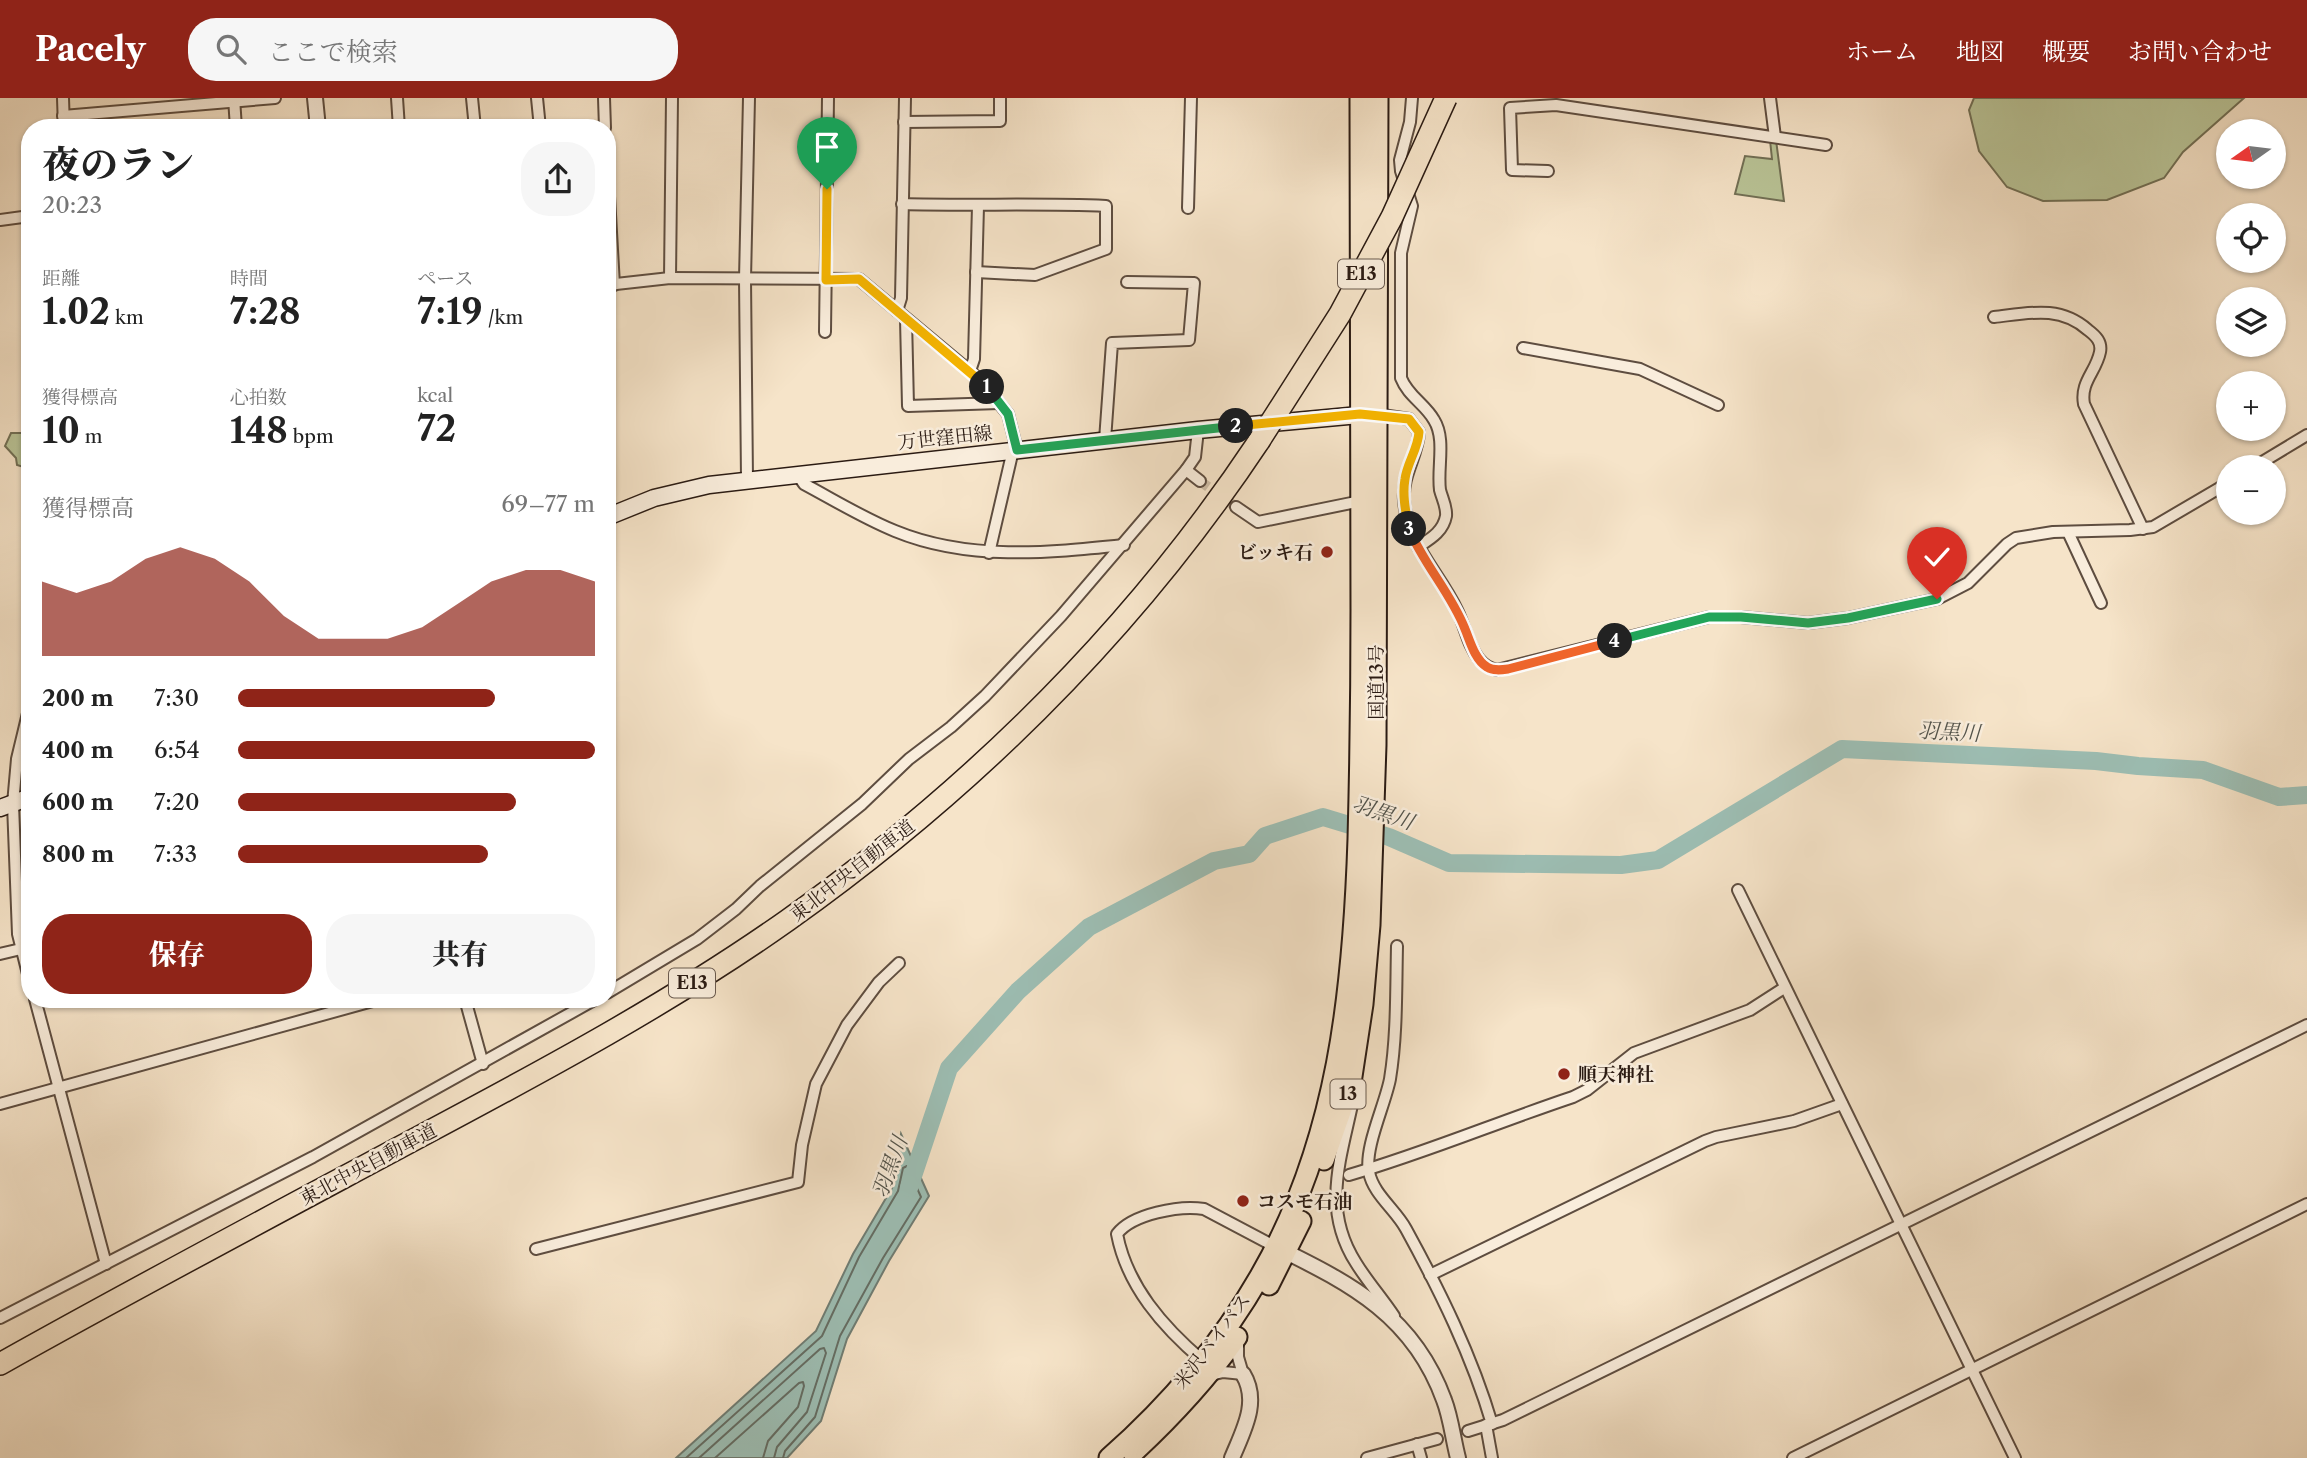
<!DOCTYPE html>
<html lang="ja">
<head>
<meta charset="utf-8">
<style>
  :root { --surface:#fff; --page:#f6f6f6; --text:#222; --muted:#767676; --accent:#8f2418 }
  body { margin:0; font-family:"Libre Caslon Text","Noto Serif JP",serif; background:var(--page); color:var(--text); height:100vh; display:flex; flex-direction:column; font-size:26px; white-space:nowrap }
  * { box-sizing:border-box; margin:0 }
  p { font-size:23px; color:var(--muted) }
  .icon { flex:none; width:38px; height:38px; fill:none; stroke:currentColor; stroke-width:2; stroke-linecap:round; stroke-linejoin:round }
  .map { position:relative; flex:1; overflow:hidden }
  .side { position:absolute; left:21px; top:21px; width:595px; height:889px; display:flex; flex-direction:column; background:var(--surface); border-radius:28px; box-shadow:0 2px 5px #0004 }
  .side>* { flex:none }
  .needle { width:46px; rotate:256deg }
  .tools { position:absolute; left:2216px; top:21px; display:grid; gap:14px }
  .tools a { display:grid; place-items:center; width:70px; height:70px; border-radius:50%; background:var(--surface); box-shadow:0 2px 5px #0004; font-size:35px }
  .pin { position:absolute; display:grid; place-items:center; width:60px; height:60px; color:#fff; margin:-72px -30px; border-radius:50% 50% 50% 0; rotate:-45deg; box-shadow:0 0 7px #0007 }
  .pin .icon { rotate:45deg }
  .km { position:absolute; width:35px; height:35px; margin:-18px; border-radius:50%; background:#222; color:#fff; font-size:19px; line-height:35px; text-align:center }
  .round { display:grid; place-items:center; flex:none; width:74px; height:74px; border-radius:28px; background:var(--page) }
  .summary { display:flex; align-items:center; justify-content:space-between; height:119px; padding:0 21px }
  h1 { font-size:38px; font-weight:800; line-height:52px }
  .stats { display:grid; grid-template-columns:repeat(3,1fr); gap:10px; height:119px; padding:7px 21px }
  .stats div { display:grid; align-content:center }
  .stats b { font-size:35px; font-weight:800 }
  .stats small { font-size:19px; font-weight:400 }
  .stats p { font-size:19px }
  .chart { height:196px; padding:14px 21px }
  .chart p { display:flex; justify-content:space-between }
  .chart svg { width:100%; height:126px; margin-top:7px; fill:var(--accent); opacity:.7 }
  .action { display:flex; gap:14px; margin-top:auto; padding:14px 21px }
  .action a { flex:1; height:80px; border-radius:28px; background:var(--accent); color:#fff; font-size:28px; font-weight:800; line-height:80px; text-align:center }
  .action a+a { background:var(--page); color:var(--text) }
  ul { padding:0 21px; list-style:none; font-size:23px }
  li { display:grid; grid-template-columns:112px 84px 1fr; align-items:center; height:52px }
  li i { height:18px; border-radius:9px; background:var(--accent) }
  header { display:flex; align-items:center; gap:42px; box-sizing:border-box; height:98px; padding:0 35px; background:var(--accent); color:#fff }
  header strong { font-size:33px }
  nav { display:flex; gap:38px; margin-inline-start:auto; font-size:24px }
  .search { width:490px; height:63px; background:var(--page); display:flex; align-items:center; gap:18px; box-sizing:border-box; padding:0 24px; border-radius:28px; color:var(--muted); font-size:26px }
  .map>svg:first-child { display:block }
</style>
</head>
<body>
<header>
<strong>Pacely</strong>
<div class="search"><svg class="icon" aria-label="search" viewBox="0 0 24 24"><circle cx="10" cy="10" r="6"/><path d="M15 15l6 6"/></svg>ここで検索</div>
<nav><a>ホーム</a><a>地図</a><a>概要</a><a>お問い合わせ</a></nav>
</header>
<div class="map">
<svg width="2307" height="1360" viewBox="0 0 2307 1360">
  <rect width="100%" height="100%" fill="#f6e4c9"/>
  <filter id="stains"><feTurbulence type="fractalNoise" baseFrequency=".00286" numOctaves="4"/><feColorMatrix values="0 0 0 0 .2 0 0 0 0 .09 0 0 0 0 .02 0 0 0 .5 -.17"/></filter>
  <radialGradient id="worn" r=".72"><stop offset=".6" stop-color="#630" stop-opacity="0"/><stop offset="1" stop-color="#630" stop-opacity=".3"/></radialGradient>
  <g fill="#bac598" stroke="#727056" stroke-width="2">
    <path d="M1974 0H2244L2183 54 2164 80 2107 102 2043 103 2007 89 1979 53 1969 12Z"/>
    <path d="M1770 42H1776L1784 103 1735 96 1745 58 1772 61Z"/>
    <path d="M30 324V371L17 367 16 360 5 348 11 335H25Z"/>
  </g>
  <path fill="#9dbfb5" stroke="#6f7d74" stroke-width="2" d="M901 1036 929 1098 889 1163 847 1241 821 1323 787 1360H676L816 1233 853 1156 892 1090Z"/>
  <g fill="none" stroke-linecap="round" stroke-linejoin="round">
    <g stroke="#646d64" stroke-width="2">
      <path d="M686 1360 822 1238 859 1159 898 1093 903 1070 907 1068 921 1099 883 1160 840 1238 815 1319 785 1353 783 1360"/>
      <path d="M699 1360 820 1251 824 1250 826 1255 807 1314 777 1349 774 1360"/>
      <path d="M715 1360 799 1285 803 1284 804 1288 798 1309 768 1343 763 1360"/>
    </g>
    <path stroke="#9dbfb5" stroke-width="18" d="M909 1090 949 970 1018 893 1089 829 1214 763 1249 756 1265 738 1323 719 1389 739 1449 765 1621 767 1658 762 1842 651 2096 663 2138 668 2203 672 2279 699 2307 697"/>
    <path stroke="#cdbca5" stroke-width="10" stroke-dasharray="10 5" stroke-linecap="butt" d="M1200 383 1236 409"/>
    <defs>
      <g id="minor">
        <path d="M63 0 64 30"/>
        <path d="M234 0 236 30"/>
        <path d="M397 0 399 30"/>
        <path d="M472 0 475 30"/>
        <path d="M537 0 540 30"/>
        <path d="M604 0 605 30"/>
        <path d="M1412 0 1410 24 1400 62 1401 73 1412 108 1401 155V280C1408 298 1425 306 1434 322 1446 341 1437 370 1440 392 1442 400 1447 409 1446 418 1443 434 1430 441 1418 449"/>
        <path d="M1770 0 1775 39"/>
        <path d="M63 18 275 0"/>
        <path d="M904 24 1000 23V0"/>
        <path d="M607 63 614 187"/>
        <path d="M1548 73 1512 72 1510 10 1556 7 1826 47"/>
        <path d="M902 106C970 108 1038 105 1106 108V151L1035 177 976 174"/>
        <path d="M1188 110 1191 0"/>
        <path d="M0 122 30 118"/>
        <path d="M670 180 672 0"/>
        <path d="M607 187 670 180 859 181 979 281 1008 316 1017 352"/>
        <path d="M897 213 901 200 905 0"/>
        <path d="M1994 219C2029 215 2060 207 2088 232 2096 238 2102 244 2100 254 2096 274 2080 284 2084 306L2143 431"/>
        <path d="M906 221 908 308 999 305"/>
        <path d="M825 234 828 0"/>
        <path d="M1523 250 1640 271 1718 307"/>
        <path d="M970 273 974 261 978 108"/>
        <path d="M1376 316 1409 321 1419 334C1418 358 1402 377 1404 402 1407 446 1439 474 1457 512 1465 528 1468 548 1479 561 1485 568 1489 570 1497 572L1709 519H1741L1808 525 1848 520 1937 501 1968 485 2007 446 2016 440 2053 434 2130 432 2153 429 2228 385"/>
        <path d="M1105 342 1112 245 1189 242 1194 185 1127 184"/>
        <path d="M2254 369 2307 337"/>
        <path d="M1186 372 1200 383"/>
        <path d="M797 376 804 386C834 402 863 420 895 433 968 463 1047 455 1124 447"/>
        <path d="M747 382 745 181 749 0"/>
        <path d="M1236 409 1258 424 1361 403"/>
        <path d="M2068 434 2101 505"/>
        <path d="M989 455 1013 352"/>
        <path d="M30 607 17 661 13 706 18 836 30 884"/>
        <path d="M1738 792 2015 1360"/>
        <path d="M1397 848C1396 892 1397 938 1390 981 1385 1007 1364 1050 1369 1074 1373 1096 1396 1112 1406 1131 1440 1193 1472 1258 1492 1326"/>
        <path d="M0 856 21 851"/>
        <path d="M607 895 697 841 736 811 760 788 862 706 909 661 951 629 985 598 1061 518 1186 372 1195 359 1198 332"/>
        <path d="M35 901 106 1166"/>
        <path d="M465 901 483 966"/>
        <path d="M0 1006 380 901"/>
        <path d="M1352 1007C1340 1063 1322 1112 1356 1165 1367 1183 1382 1200 1394 1218"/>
        <path d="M1349 1077C1425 1055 1498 1024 1573 999L1587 992 1634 955 1750 912 1784 890"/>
        <path d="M536 1151 798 1084 802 1047 816 986 847 927 879 884 899 865"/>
        <path d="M1430 1177 1705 1043 1716 1039 1794 1023 1842 1006"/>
        <path d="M0 1220 313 1059 596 901"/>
        <path d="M1203 1263C1163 1229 1127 1188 1117 1136 1132 1116 1180 1107 1204 1111L1274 1148"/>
        <path d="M1211 1277 1223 1274 1243 1276 1238 1259V1242"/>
        <path d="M1486 1327 1492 1360"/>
        <path d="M1468 1333 1503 1322 2307 927"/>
        <path d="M1417 1346 1421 1360"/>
        <path d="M1367 1360 1437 1341"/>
        <path d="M1793 1360 2307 1106"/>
      </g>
      <g id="tertiary">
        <path d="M315 0 318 30"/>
        <path d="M1278 1150C1352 1186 1414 1219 1444 1302 1451 1320 1453 1341 1458 1360"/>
        <path d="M1232 1360C1243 1333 1260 1304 1243 1276"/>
      </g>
      <g id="secondary">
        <path d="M607 419 654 400 709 387 1198 332 1370 316"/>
        <path d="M0 710 30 699"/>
      </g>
      <g id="trunk">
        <path d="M1324 1062 1351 985 1363 906 1370 827 1376 647 1378 0"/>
        <path d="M1269 1187 1301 1123"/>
        <path d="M1133 1355C1172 1319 1206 1282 1237 1239"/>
        <path d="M1109 1360C1168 1308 1221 1246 1260 1178 1338 1043 1353 893 1358 741 1360 664 1361 587 1361 511 1361 340 1360 170 1360 0"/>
      </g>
      <path id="motorway" d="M0 1266C139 1188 279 1114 419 1039 545 972 672 904 788 822 972 691 1134 531 1259 343"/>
    </defs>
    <use href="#minor" stroke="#5e4d40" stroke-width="14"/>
    <use href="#tertiary" stroke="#5e4d40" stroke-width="18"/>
    <use href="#secondary" stroke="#2b1b13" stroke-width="19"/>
    <use href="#trunk" stroke="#2b1b13" stroke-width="23"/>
    <use href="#motorway" stroke="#2b1b13" stroke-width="24"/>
    <use href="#minor" stroke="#f9eddc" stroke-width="10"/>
    <use href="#tertiary" stroke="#f9eddc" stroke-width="14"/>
    <use href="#secondary" stroke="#f9eddc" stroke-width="16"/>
    <use href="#trunk" stroke="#f6e4c9" stroke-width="19"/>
    <use href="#motorway" stroke="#f6e4c9" stroke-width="21"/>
    <defs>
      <path id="motorway-bridge" d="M1259 343 1340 216 1392 119 1446 0"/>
    </defs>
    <use href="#motorway-bridge" stroke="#2b1b13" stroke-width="24" stroke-linecap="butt"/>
    <use href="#motorway-bridge" stroke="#f6e4c9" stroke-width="21"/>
  </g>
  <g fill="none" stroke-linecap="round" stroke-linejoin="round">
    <defs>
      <path id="split-1" d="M827 91 826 182 859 181 987 289"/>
      <path id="split-2" d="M987 289 1008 316 1017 352 1236 328"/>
      <path id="split-3" d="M1236 328 1360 316 1409 321 1419 334C1418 351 1407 365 1405 381 1402 398 1406 415 1409 431"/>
      <path id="split-4" d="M1409 431C1424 467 1451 495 1465 531 1470 543 1475 562 1487 569 1493 573 1501 572 1508 571L1615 543"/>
      <path id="split-5" d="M1615 543 1709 519H1741L1808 525 1848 520 1937 501"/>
    </defs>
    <use href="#split-1" stroke="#fff" stroke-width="14"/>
    <use href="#split-2" stroke="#fff" stroke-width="14"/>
    <use href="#split-3" stroke="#fff" stroke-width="14"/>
    <use href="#split-4" stroke="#fff" stroke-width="14"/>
    <use href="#split-5" stroke="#fff" stroke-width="14"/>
    <use href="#split-1" stroke="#f5b400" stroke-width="9"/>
    <use href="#split-2" stroke="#22a559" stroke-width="9"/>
    <use href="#split-3" stroke="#f5b400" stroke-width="9"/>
    <use href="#split-4" stroke="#f0652b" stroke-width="9"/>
    <use href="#split-5" stroke="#22a559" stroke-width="9"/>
  </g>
  <g fill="#8f2418" stroke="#f9eddc" stroke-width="2.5">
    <circle cx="1327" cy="454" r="7"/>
    <circle cx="1564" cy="976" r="7"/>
    <circle cx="1243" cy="1103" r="7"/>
  </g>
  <g text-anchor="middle" stroke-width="5" stroke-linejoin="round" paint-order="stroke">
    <g fill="#f9eddc" stroke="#695a4f" stroke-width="2">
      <rect x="1338" y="161.5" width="46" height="29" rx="5"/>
      <rect x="669" y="870.5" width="46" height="29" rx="5"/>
      <rect x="1330.5" y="981.5" width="35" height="29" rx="5"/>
    </g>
    <g font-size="18" font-weight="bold" fill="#2b1b13">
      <text x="1361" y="182">E13</text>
      <text x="692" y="891">E13</text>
      <text x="1348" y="1002">13</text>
    </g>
    <g font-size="19" fill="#2b1b13" stroke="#f9eddc">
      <text transform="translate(945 339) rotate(-6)" y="7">万世窪田線</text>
      <text transform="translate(1376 584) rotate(-90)" y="7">国道13号</text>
      <text transform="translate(852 772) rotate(-38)" y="7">東北中央自動車道</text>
      <text transform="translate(368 1066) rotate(-28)" y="7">東北中央自動車道</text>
      <text transform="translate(1212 1243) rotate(-53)" y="7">米沢バイパス</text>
    </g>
    <g font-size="19" font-weight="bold" fill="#2b1b13" stroke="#f9eddc" text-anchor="start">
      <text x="1313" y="461" text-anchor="end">ビッキ石</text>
      <text x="1578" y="983">順天神社</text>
      <text x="1257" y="1110">コスモ石油</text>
    </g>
    <g font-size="21" font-style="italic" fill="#53544c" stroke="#f9eddc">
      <text transform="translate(1949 634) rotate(3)" y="7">羽黒川</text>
      <text transform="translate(1383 715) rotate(19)" y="7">羽黒川</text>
      <text transform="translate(890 1069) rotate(-70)" y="7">羽黒川</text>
    </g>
  </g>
  <rect width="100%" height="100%" filter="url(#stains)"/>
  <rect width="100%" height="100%" fill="url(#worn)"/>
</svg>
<div class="tools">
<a><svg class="needle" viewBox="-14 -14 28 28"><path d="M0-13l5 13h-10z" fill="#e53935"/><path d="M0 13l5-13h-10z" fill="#767676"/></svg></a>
<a><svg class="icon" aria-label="locate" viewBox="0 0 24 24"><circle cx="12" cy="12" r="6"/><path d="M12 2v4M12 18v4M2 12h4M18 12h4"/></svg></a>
<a><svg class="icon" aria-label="layers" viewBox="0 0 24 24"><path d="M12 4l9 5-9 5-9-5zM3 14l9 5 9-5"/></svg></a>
<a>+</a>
<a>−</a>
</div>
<div class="pin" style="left:827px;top:91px;background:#1e9e55"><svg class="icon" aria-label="arrive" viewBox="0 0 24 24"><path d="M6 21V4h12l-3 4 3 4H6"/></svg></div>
<div class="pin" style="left:1937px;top:501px;background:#d93025"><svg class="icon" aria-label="check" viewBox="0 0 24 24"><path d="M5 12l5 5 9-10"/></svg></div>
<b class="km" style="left:987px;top:289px">1</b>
<b class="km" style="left:1236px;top:328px">2</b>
<b class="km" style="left:1409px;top:431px">3</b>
<b class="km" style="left:1615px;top:543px">4</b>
<section class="side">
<div class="summary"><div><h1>夜のラン</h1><p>20:23</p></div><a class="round"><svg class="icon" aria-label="share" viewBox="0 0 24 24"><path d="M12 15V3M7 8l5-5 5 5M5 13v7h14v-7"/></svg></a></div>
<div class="stats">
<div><p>距離</p><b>1.02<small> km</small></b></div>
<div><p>時間</p><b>7:28</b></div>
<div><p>ペース</p><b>7:19<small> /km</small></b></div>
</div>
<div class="stats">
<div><p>獲得標高</p><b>10<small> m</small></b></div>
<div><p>心拍数</p><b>148<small> bpm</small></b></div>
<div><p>kcal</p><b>72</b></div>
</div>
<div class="chart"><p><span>獲得標高</span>69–77 m</p>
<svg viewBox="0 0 160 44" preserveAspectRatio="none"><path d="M0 44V18L10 22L20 18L30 10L40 6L50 10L60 18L70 30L80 38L90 38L100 38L110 34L120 26L130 18L140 14L150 14L160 18V44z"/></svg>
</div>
<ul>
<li><b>200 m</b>7:30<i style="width:72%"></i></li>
<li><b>400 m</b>6:54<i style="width:100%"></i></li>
<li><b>600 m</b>7:20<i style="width:78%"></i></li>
<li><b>800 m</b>7:33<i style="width:70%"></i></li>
</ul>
<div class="action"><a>保存</a><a>共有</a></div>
</section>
</div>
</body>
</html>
